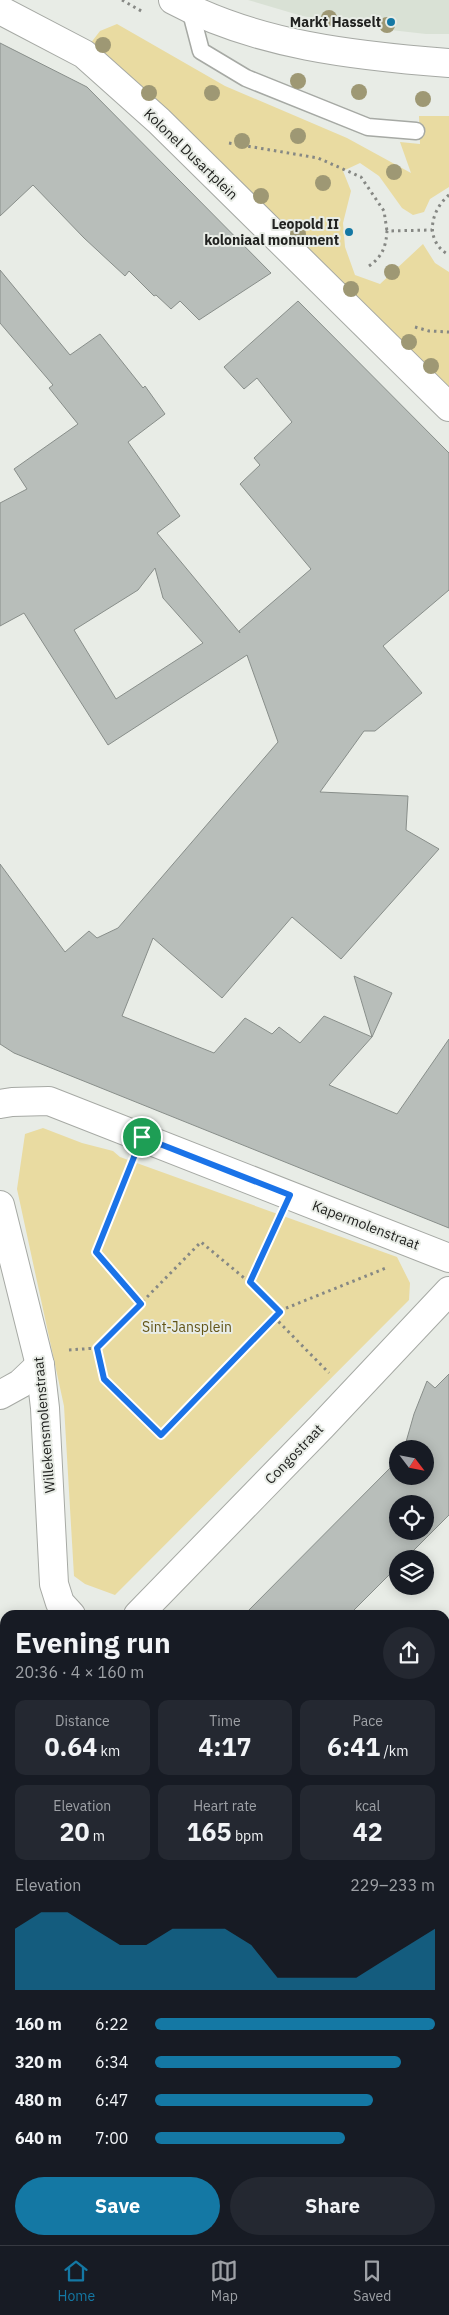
<!DOCTYPE html>
<html lang="en">
<head>
<meta charset="utf-8">
<style>
  :root { --surface:#171b24; --page:#242831; --text:#f1f3f6; --muted:#9ea1a6; --line:#363941; --accent:#1478a4 }
  body { margin:0; font-family:"IBM Plex Sans",sans-serif; background:var(--page); color:var(--text); height:100vh; display:flex; flex-direction:column; font-size:19px; white-space:nowrap }
  * { box-sizing:border-box; margin:0 }
  p { font-size:16px; color:var(--muted) }
  .icon { flex:none; width:28px; height:28px; fill:none; stroke:currentColor; stroke-width:2; stroke-linecap:round; stroke-linejoin:round }
  .map { position:relative; flex:1; overflow:hidden }
  .drawer { position:absolute; left:0px; top:1610px; width:450px; height:635px; display:flex; flex-direction:column; background:var(--surface); border-radius:15px 15px 0 0; box-shadow:0 2px 12px #0003 }
  .drawer>* { flex:none }
  .needle { width:32px; rotate:122deg }
  .buttons { position:absolute; left:389px; top:1440px; display:grid; gap:10px }
  .buttons a { display:grid; place-items:center; width:45px; height:45px; border-radius:50%; background:var(--surface); box-shadow:0 2px 12px #0003; font-size:25px }
  .pin { position:absolute; display:grid; place-items:center; width:42px; height:42px; color:#fff; margin:-21px; border:2px solid #fff; border-radius:50%; box-shadow:0 1px 5px #0007 }
  .round { display:grid; place-items:center; flex:none; width:52px; height:52px; border-radius:26px; background:var(--page) }
  .overview { display:flex; align-items:center; justify-content:space-between; height:85px; padding:0 15px }
  h1 { font-size:28px; font-weight:700; line-height:38px }
  .figures { display:grid; grid-template-columns:repeat(3,1fr); gap:8px; height:85px; padding:5px 15px }
  .figures div { display:grid; align-content:center; border-radius:10px; background:var(--page); text-align:center }
  .figures b { font-size:25px; font-weight:700 }
  .figures small { font-size:14px; font-weight:400 }
  .figures p { font-size:14px }
  .chart { height:140px; padding:10px 15px }
  .chart p { display:flex; justify-content:space-between }
  .chart svg { width:100%; height:90px; margin-top:5px; fill:var(--accent); opacity:.7 }
  .primary-button { display:flex; gap:10px; margin-top:auto; padding:10px 15px }
  .primary-button a { flex:1; height:58px; border-radius:30px; background:var(--accent); color:#fff; font-size:20px; font-weight:700; line-height:58px; text-align:center }
  .primary-button a+a { background:var(--page); color:var(--text) }
  ul { padding:0 15px; list-style:none; font-size:16px }
  li { display:grid; grid-template-columns:80px 60px 1fr; align-items:center; height:38px }
  li i { height:12px; border-radius:6px; background:var(--accent) }
  .tabs { display:flex; justify-content:space-around; align-items:center; height:70px; border-top:1px solid var(--line); background:var(--surface); font-size:14px; color:var(--muted) }
  .tabs a { display:grid; justify-items:center; gap:2px }
  .tabs .on { color:var(--accent) }
  .map>svg:first-child { display:block }
</style>
</head>
<body>
<div class="map">
<svg width="449" height="2245" viewBox="0 0 449 2245">
  <rect width="100%" height="100%" fill="#e8ece6"/>
  <path fill="#d9e1d5" d="M248 0H449V34H426L364 27 302 16Z"/>
  <g fill="#e9dba1">
    <path d="M117 24 225 86 347 138 411 173 400 142 420 144 419 116H449V187L430 199 424 212 413 215 402 208 379 176 360 163 343 171 351 191 343 223 345 247 355 275 380 284 423 244 435 263 449 272V388L90 44 100 31Z"/>
    <path d="M43 1128 82 1143 113 1151 120 1157 397 1257 410 1283 409 1300 115 1595 85 1584 74 1576 64 1406 17 1189 25 1134Z"/>
    <path d="M445 1876 449 1881V1979L445 1975Z"/>
  </g>
  <g fill="#b8beba" stroke="#888e8a" fill-rule="evenodd">
    <path d="M0 43 87 87 271 273 199 320 180 301 171 309 156 295 154 296 129 271 125 276 84 238 33 185 0 216Z"/>
    <path d="M0 270 70 355 100 334 143 388 145 386 165 414 128 442 180 516 157 533 240 633 239 631 311 569 240 484 260 465 254 458 292 422 257 378 244 389 224 367 298 301 449 453V590L383 646 422 693 375 731H364L320 792 408 796 406 830 439 849 341 959 292 917 222 998 153 938 122 1016 214 1053 245 1018 272 1034 279 1027 300 1043 324 1016 372 1037 354 976 392 993 372 1037 329 1085 397 1114 449 1039V1228L14 1053 0 1044V864L65 952 89 931 97 938 118 928 278 742 247 655 108 745 24 613 0 626V503L27 489 14 469 78 424 49 388 53 385 0 323ZM155 568 163 598 203 643 116 699 74 630 138 590Z"/>
    <path d="M449 1374V1515L405 1559H398V1566L349 1615H244L398 1460V1476H425V1449H404L414 1414 427 1381 435 1388ZM398 1504H425V1531H398Z"/>
  </g>
  <g fill="none" stroke-linecap="round" stroke-linejoin="round">
    <defs>
      <path id="lane" d="M190 9 201 51 246 78 368 127 416 131"/>
      <g id="street">
        <path d="M0 10 84 54 159 121 449 407"/>
        <path d="M0 1104 12 1102 49 1101 449 1258"/>
        <path d="M0 1205 40 1365 45 1408 54 1584 60 1603 71 1615"/>
        <path d="M0 1395 20 1384 40 1365"/>
        <path d="M138 1615 322 1426 449 1291"/>
        <path d="M0 1868 5 1859"/>
        <path d="M445 1999 449 2004"/>
      </g>
      <path id="secondary" d="M173 0C256 45 356 56 449 63"/>
    </defs>
    <use href="#lane" stroke="#a6a9a4" stroke-width="19"/>
    <use href="#street" stroke="#a6a9a4" stroke-width="30"/>
    <use href="#secondary" stroke="#a6a9a4" stroke-width="30"/>
    <g stroke="#868884" stroke-width="3" stroke-dasharray="2.5 4" stroke-linecap="butt">
      <path d="M122 0 143 12"/>
      <path d="M229 143 318 158 361 177 384 211 387 231"/>
      <path d="M449 195C430 211 424 241 449 255"/>
      <path d="M369 266C382 257 386 247 387 231L432 230"/>
      <path d="M415 327 429 331 449 332"/>
      <path d="M129 1168 96 1252 141 1304"/>
      <path d="M249 1282 279 1311"/>
      <path d="M274 1317 329 1373"/>
      <path d="M97 1348 201 1242 249 1282 276 1225"/>
      <path d="M69 1350 97 1348 104 1379 161 1435 279 1311 386 1268"/>
      <path d="M186 2245 189 2240"/>
    </g>
    <use href="#lane" stroke="#fff" stroke-width="16"/>
    <use href="#street" stroke="#fff" stroke-width="28"/>
    <use href="#secondary" stroke="#fff" stroke-width="28"/>
  </g>
  <g fill="#9e9874">
    <circle cx="329" cy="18" r="8"/>
    <circle cx="387" cy="25" r="8"/>
    <circle cx="103" cy="45" r="8"/>
    <circle cx="298" cy="81" r="8"/>
    <circle cx="359" cy="92" r="8"/>
    <circle cx="149" cy="93" r="8"/>
    <circle cx="212" cy="93" r="8"/>
    <circle cx="423" cy="99" r="8"/>
    <circle cx="298" cy="136" r="8"/>
    <circle cx="242" cy="141" r="8"/>
    <circle cx="394" cy="172" r="8"/>
    <circle cx="323" cy="183" r="8"/>
    <circle cx="261" cy="196" r="8"/>
    <circle cx="298" cy="234" r="8"/>
    <circle cx="392" cy="272" r="8"/>
    <circle cx="351" cy="289" r="8"/>
    <circle cx="409" cy="342" r="8"/>
    <circle cx="431" cy="366" r="8"/>
  </g>
  <g fill="none" stroke-linecap="round" stroke-linejoin="round">
    <defs>
      <path id="route" d="M142 1137 290 1195 250 1282 280 1312 161 1435 104 1379 97 1348 141 1304 96 1252Z"/>
    </defs>
    <use href="#route" stroke="#fff" stroke-width="10"/>
    <use href="#route" stroke="#1a73e8" stroke-width="6"/>
  </g>
  <g fill="#1478a4" stroke="#e8ece6" stroke-width="2">
    <circle cx="391" cy="22" r="5"/>
    <circle cx="349" cy="232" r="5"/>
  </g>
  <g text-anchor="middle" stroke-width="4" stroke-linejoin="round" paint-order="stroke">
    <g font-size="14" font-weight="bold" fill="#212220" stroke="#e8ece6" text-anchor="end">
      <text x="381" y="27">Markt Hasselt</text>
      <text x="339" y="229">Leopold II<tspan x="339" dy="16">koloniaal monument</tspan></text>
    </g>
    <g font-size="14" fill="#212220" stroke="#e8ece6">
      <text transform="translate(191 154) rotate(44)" y="5">Kolonel Dusartplein</text>
      <text transform="translate(366 1225) rotate(21)" y="5">Kapermolenstraat</text>
      <text transform="translate(44 1425) rotate(-95)" y="5">Willekensmolenstraat</text>
      <text transform="translate(294 1454) rotate(-46)" y="5">Congostraat</text>
    </g>
    <g font-size="14" fill="#625416" stroke="#e8ece6">
      <text x="187" y="1332">Sint-Jansplein</text>
    </g>
  </g>
</svg>
<div class="buttons">
<a><svg class="needle" viewBox="-14 -14 28 28"><path d="M0-13l5 13h-10z" fill="#e53935"/><path d="M0 13l5-13h-10z" fill="#9ea1a6"/></svg></a>
<a><svg class="icon" aria-label="locate" viewBox="0 0 24 24"><circle cx="12" cy="12" r="6"/><path d="M12 2v4M12 18v4M2 12h4M18 12h4"/></svg></a>
<a><svg class="icon" aria-label="layers" viewBox="0 0 24 24"><path d="M12 4l9 5-9 5-9-5zM3 14l9 5 9-5"/></svg></a>
</div>
<div class="pin" style="left:142px;top:1137px;background:#1e9e55"><svg class="icon" aria-label="arrive" viewBox="0 0 24 24"><path d="M6 21V4h12l-3 4 3 4H6"/></svg></div>
<section class="drawer">
<div class="overview"><div><h1>Evening run</h1><p>20:36 · 4 × 160 m</p></div><a class="round"><svg class="icon" aria-label="share" viewBox="0 0 24 24"><path d="M12 15V3M7 8l5-5 5 5M5 13v7h14v-7"/></svg></a></div>
<div class="figures">
<div><p>Distance</p><b>0.64<small> km</small></b></div>
<div><p>Time</p><b>4:17</b></div>
<div><p>Pace</p><b>6:41<small> /km</small></b></div>
</div>
<div class="figures">
<div><p>Elevation</p><b>20<small> m</small></b></div>
<div><p>Heart rate</p><b>165<small> bpm</small></b></div>
<div><p>kcal</p><b>42</b></div>
</div>
<div class="chart"><p><span>Elevation</span>229–233 m</p>
<svg viewBox="0 0 160 44" preserveAspectRatio="none"><path d="M0 44V14L10 6L20 6L30 14L40 22L50 22L60 14L70 14L80 14L90 22L100 38L110 38L120 38L130 38L140 30L150 22L160 14V44z"/></svg>
</div>
<ul>
<li><b>160 m</b>6:22<i style="width:100%"></i></li>
<li><b>320 m</b>6:34<i style="width:88%"></i></li>
<li><b>480 m</b>6:47<i style="width:78%"></i></li>
<li><b>640 m</b>7:00<i style="width:68%"></i></li>
</ul>
<div class="primary-button"><a>Save</a><a>Share</a></div>
</section>
</div>
<nav class="tabs">
<a class="on"><svg class="icon" aria-label="home" viewBox="0 0 24 24"><path d="M3 11l9-7 9 7M6 9v11h12V9"/></svg>Home</a>
<a><svg class="icon" aria-label="map" viewBox="0 0 24 24"><path d="M3 6l6-2 6 2 6-2v14l-6 2-6-2-6 2zM9 4v14M15 6v14"/></svg>Map</a>
<a><svg class="icon" aria-label="saved" viewBox="0 0 24 24"><path d="M7 4h10v16l-5-4-5 4z"/></svg>Saved</a>
</nav>
</body>
</html>
